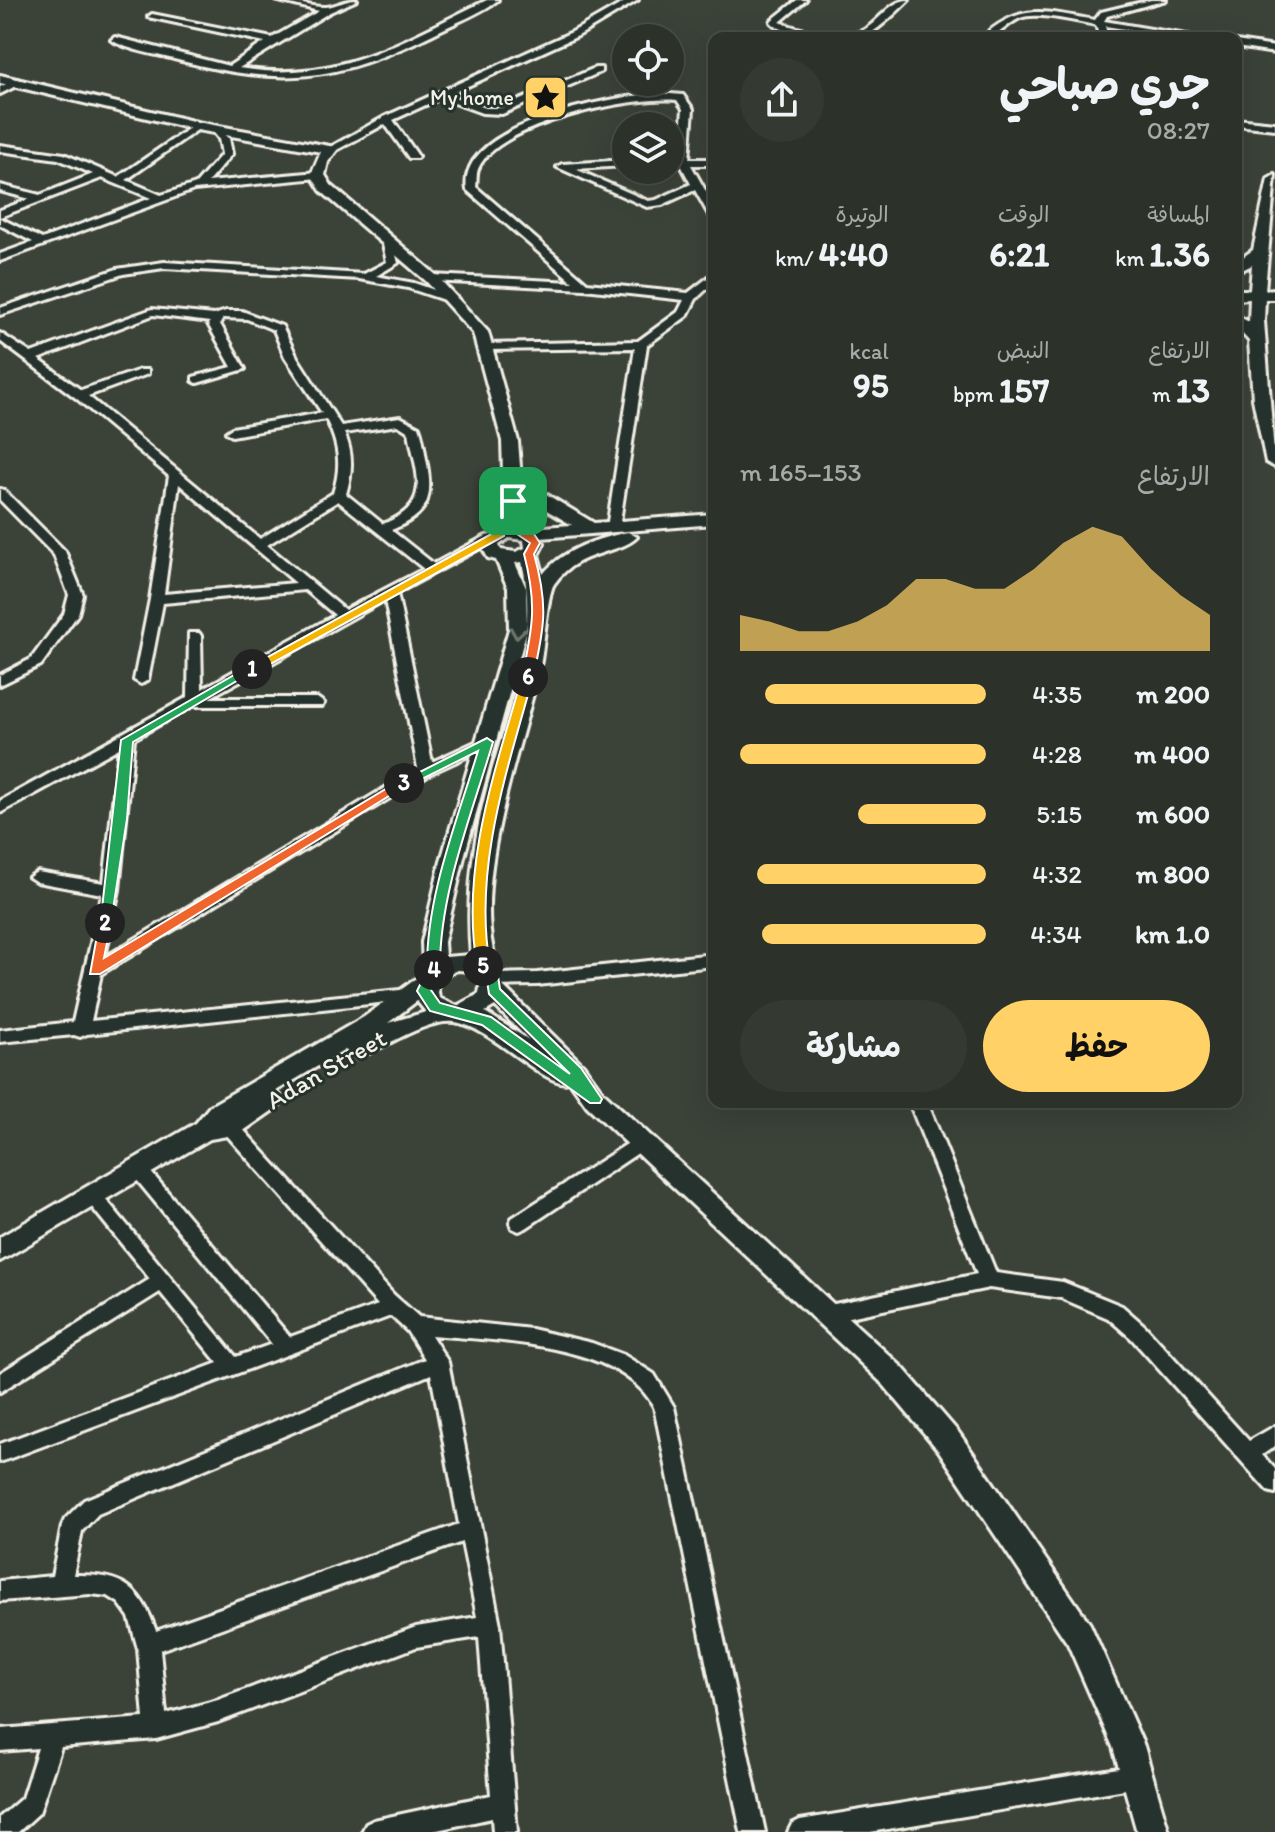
<!DOCTYPE html>
<html lang="ar">
<head>
<meta charset="utf-8">
<style>
  :root { --surface:#2c322a; --page:#343a32; --text:#f1f3f6; --muted:#a6aaa8; --line:#484d47; --accent:#ffd166 }
  body { margin:0; font-family:Itim,"Playpen Sans Arabic",sans-serif; background:var(--page); color:var(--text); direction:rtl; height:100vh; display:flex; flex-direction:column; font-size:30px; white-space:nowrap }
  * { box-sizing:border-box; margin:0 }
  p { font-size:26px; color:var(--muted) }
  .icon { flex:none; width:44px; height:44px; fill:none; stroke:currentColor; stroke-width:2; stroke-linecap:round; stroke-linejoin:round }
  .map { position:relative; flex:1; overflow:hidden; direction:ltr }
  .panel { position:absolute; left:708px; top:32px; width:534px; height:1076px; display:flex; flex-direction:column; background:var(--surface); border-radius:16px; box-shadow:0 8px 32px #0002,0 0 0 2px var(--line); direction:rtl }
  .panel>* { flex:none }
  .tools { position:absolute; left:612px; top:24px; display:grid; gap:16px }
  .tools a { display:grid; place-items:center; width:72px; height:72px; border-radius:50%; background:var(--surface); box-shadow:0 8px 32px #0002,0 0 0 2px var(--line); font-size:40px }
  .pin { position:absolute; display:grid; place-items:center; width:68px; height:68px; color:#fff; margin:-34px; border-radius:16px; box-shadow:0 4px 12px #0006 }
  .km { position:absolute; width:40px; height:40px; margin:-20px; border-radius:50%; background:#222; color:#fff; font-size:22px; line-height:40px; text-align:center }
  .round { display:grid; place-items:center; flex:none; width:84px; height:84px; border-radius:42px; background:var(--page) }
  .overview { display:flex; align-items:center; justify-content:space-between; height:136px; padding:0 32px }
  h1 { font-size:44px; font-weight:700; line-height:60px }
  .stats { display:grid; grid-template-columns:repeat(3,1fr); gap:12px; height:136px; padding:8px 32px }
  .stats div { display:grid; align-content:center }
  .stats b { font-size:34px; font-weight:700 }
  .stats small { font-size:22px; font-weight:400 }
  .stats p { font-size:22px }
  .chart { height:224px; padding:16px 32px }
  .chart p { display:flex; justify-content:space-between }
  .chart svg { width:100%; height:144px; margin-top:8px; fill:var(--accent); opacity:.7 }
  .button { display:flex; gap:16px; margin-top:auto; padding:16px 32px }
  .button a { flex:1; height:92px; border-radius:48px; background:var(--accent); color:#111; font-size:32px; font-weight:700; line-height:92px; text-align:center }
  .button a+a { background:var(--page); color:var(--text) }
  ul { padding:0 32px; list-style:none; font-size:26px }
  li { display:grid; grid-template-columns:128px 96px 1fr; align-items:center; height:60px }
  li i { height:20px; border-radius:10px; background:var(--accent) }
  .map>svg:first-child { display:block }
</style>
</head>
<body>
<div class="map">
<svg width="1275" height="1832" viewBox="0 0 1275 1832">
  <rect width="100%" height="100%" fill="#3b4238"/>
  <filter id="ink" filterUnits="userSpaceOnUse"><feTurbulence type="fractalNoise" baseFrequency=".0125" numOctaves="2"/><feDisplacementMap in="SourceGraphic" scale="16" xChannelSelector="R" yChannelSelector="G"/><feConvolveMatrix kernelMatrix="1 2 1 2 8 2 1 2 1" color-interpolation-filters="sRGB"/></filter>
  <g filter="url(#ink)">
    <g fill="none" stroke-linecap="round" stroke-linejoin="round">
      <defs>
        <g id="street">
          <path d="M275 0C291 0 313 8 326 7 337 6 345 0 357 0L330 12 239 68C339 84 401 41 487 0H498C480 14 454 23 433 34 333 83 283 87 174 59 154 54 128 50 111 40L115 37 229 66 265 42 148 17 152 14 272 38 319 11Z"/>
          <path d="M628 0H638L578 36 448 95 486 108H501L595 68H601V72L502 114 482 113 441 98 393 120 418 156 417 158H409L385 124 333 152 325 150 384 117 572 32Z"/>
          <path d="M797 0H806L780 22C797 30 838 38 856 33 877 28 887 0 909 0 900 9 872 36 861 38 842 42 783 36 771 22L772 20Z"/>
          <path d="M1151 0H1166L1107 16 1104 21 1204 38H1182L1105 26 1108 38H1100L1096 25C1077 22 1037 11 1020 18 1005 25 998 38 981 38 1022 1 1045 12 1095 20L1101 12Z"/>
          <path d="M1236 41 1275 47V53L1236 47Z"/>
          <path d="M17 79 20 80V84L0 94V87Z"/>
          <path d="M658 93 683 95 693 109 689 159H714V165H691L714 206V218L709 215 695 190 662 205 647 207 557 167 562 164 626 160V166L575 169 648 201 656 200 691 184 681 165H670V159H679L683 109 677 100C633 96 497 123 478 169 476 174 477 182 476 187L587 283 688 293 714 273V282L696 299 687 316 647 345 619 528 613 532 607 528 635 348 486 350 480 347 486 344 638 341 678 312 684 300 584 289 431 281 426 278 431 275 573 282 467 190C456 124 612 97 658 93Z"/>
          <path d="M1236 119 1275 123V129L1236 125Z"/>
          <path d="M197 123 202 126 200 128 126 180 161 195 196 184 222 154 219 139 211 129 216 126 229 138 232 154 208 182 318 172 323 175 318 178 194 190 0 261V254L33 242 0 225V218L42 239 151 198 102 178 0 217V210L30 199 0 191V185L40 195 93 174 58 159 0 151V145L64 154 118 177Z"/>
          <path d="M387 237 392 240 398 263 376 276 414 283 455 297V301H447L408 288 359 279 164 268 123 274 0 315V308L117 269 164 262 364 274 387 262 382 240Z"/>
          <path d="M152 309 214 315 226 311H242L282 326 297 357 341 426 400 417 419 427C423 437 424 448 426 459 434 498 429 515 391 530L434 564 486 536 491 535 497 539 397 593 432 762 482 739H492L494 742 492 745 431 773 101 974 91 1021 410 989 416 991 418 995 416 999 87 1034 80 1037 74 1035 0 1042V1030L73 1022 102 894 37 882 29 877 37 872 104 883 119 748 0 813V801L188 697 189 633H199L201 636 202 689 335 615 305 590 163 603 148 680 141 684 134 680 150 599 169 476 76 398 0 341V333L31 353ZM153 315 210 322 208 324 232 367 193 377V381L197 383 245 369 220 324 223 318 247 319 274 330 285 357 322 413 232 428 226 432 232 436 326 419C339 445 342 466 333 493L260 539 88 396 148 374V370H140L81 390 38 359ZM398 425 409 432C416 475 434 504 383 524L346 494C352 473 354 454 344 433ZM179 484 296 583 164 594ZM338 501 424 569 345 610 267 545ZM385 600 418 768 105 957 119 890 134 739 193 706H322L324 703 317 698H209Z"/>
          <path d="M0 489 4 490 65 551 83 595 78 614 41 665 0 685V675L31 659 64 614 69 595 54 555 0 500Z"/>
          <path d="M714 954V966L537 985 493 986 487 984 485 980 487 976 493 974 537 973Z"/>
          <path d="M909 1102H927L996 1273 1063 1282 1122 1306 1145 1326 1249 1441 1275 1426V1446L1262 1455 1275 1469V1493L1268 1491 1131 1338 1108 1318 1061 1298 989 1288 825 1322 818 1320 815 1314 818 1308 825 1306 977 1274Z"/>
          <path d="M222 1111 228 1113 394 1295 419 1317 531 1329 592 1343 624 1355 654 1374 674 1407 765 1832H741L654 1407C621 1342 495 1341 431 1335L448 1362 500 1625 517 1832H493L492 1818 428 1832H362L366 1824 374 1820 491 1795 479 1637 416 1647 218 1722 156 1739 61 1747 39 1813 18 1832H0V1817L22 1798 38 1748 0 1751V1729L144 1718 138 1649 129 1617 119 1603 108 1596 90 1594 0 1601V1581L52 1576 62 1526 65 1519 84 1500 425 1359 407 1331 391 1316 0 1462V1444L218 1363 160 1292 0 1392V1373L150 1279 87 1201 84 1196 87 1191 93 1189 99 1191 236 1357 272 1344 132 1174 129 1169 132 1164 138 1162 144 1164 290 1337 378 1305 216 1123 213 1118 216 1113ZM431 1374 459 1524 156 1631C140 1585 121 1574 73 1575L82 1531 98 1514ZM462 1542 477 1617 416 1627 218 1700 166 1714 160 1650Z"/>
          <path d="M641 1135 647 1137 650 1142 647 1147 526 1228 519 1231 512 1228 510 1223 512 1218Z"/>
          <path d="M1137 1765 1145 1768 1148 1776 1145 1784 1137 1787 870 1832H788L792 1824 800 1820Z"/>
        </g>
        <g id="secondary">
          <path d="M0 75 197 122 335 147 337 150 328 162 325 175 331 185 436 275 488 332 518 441 521 479 594 523 714 514V524L541 538 544 543 538 555 543 574C565 548 597 539 628 532L637 537C619 555 578 549 554 584 547 594 544 648 540 666 522 749 461 903 504 980L503 986 584 1066 603 1092 903 1368 959 1433 1090 1624 1144 1746 1169 1832H1137L1113 1747 1068 1644 939 1451 883 1384 587 1106 570 1082C546 1090 491 1026 454 1022 424 1019 384 1049 356 1058L345 1050 276 1091 283 1099 279 1106 239 1134 210 1139 0 1261V1237L196 1123 210 1106 364 1017 417 978 423 970 422 942 442 857 509 629 508 588 496 560 488 558 480 543 500 528 510 527 511 518 504 501 502 441 473 333 426 281 321 191 311 175 321 152 197 130 0 83ZM521 495 572 525 528 528ZM509 538 524 540 525 548 516 552 501 550 499 545ZM522 562C541 642 504 720 485 797 472 849 466 901 471 955L445 957 444 942 464 857 527 629 526 588 515 563ZM458 970 470 971 481 981 479 994 457 1006 439 998 437 985 447 974ZM417 1001 426 1012 388 1023ZM495 1006 529 1040 485 1012Z"/>
          <path d="M1275 175 1265 290 1275 289V299H1265L1264 321 1275 467 1266 462 1253 399 1249 341 1236 327V315L1249 322 1250 299 1236 300V290H1250L1252 265 1236 273V262L1253 250 1268 179Z"/>
        </g>
      </defs>
      <use href="#street" stroke="#f4f1e8" stroke-width="6"/>
      <use href="#secondary" stroke="#f4f1e8" stroke-width="6"/>
      <use href="#street" fill="#26332d" fill-rule="evenodd"/>
      <use href="#secondary" fill="#26332d" fill-rule="evenodd"/>
    </g>
    <defs><path id="oneway-chevron" d="M-2-3.5L2.5 0L-2 3.5" fill="none" stroke-width="1.6" stroke-linecap="round" stroke-linejoin="round" transform="scale(2)"/></defs>
    <use stroke="#6e766e" href="#oneway-chevron" transform="translate(517 633) rotate(99)"/>
  </g>
  <path fill="#f5b400" stroke="#fff" stroke-width="2" d="M513 498 518 501 510 511 504 536 256 672 246 669 495 532 500 511Z"/>
  <path fill="#22a559" stroke="#fff" stroke-width="2" d="M248 667 257 669 133 742 127 819 111 923 100 926 121 740Z"/>
  <path fill="#f0652b" stroke="#fff" stroke-width="2" d="M399 781 410 783 100 974H90L100 919 111 923 104 958Z"/>
  <path fill="#22a559" stroke="#fff" stroke-width="2" d="M487 738 493 742C472 814 439 894 440 970L434 974 427 970C426 896 457 821 478 751L408 786 398 783Z"/>
  <path fill="#22a559" stroke="#fff" stroke-width="2" d="M483 961 498 976 500 989 581 1068 602 1099 600 1103H590L482 1025 430 1011 417 991 429 966 434 965 440 970 431 990 440 1003 491 1017 570 1074 489 994 487 981 477 966Z"/>
  <path fill="#f5b400" stroke="#fff" stroke-width="2" d="M528 673 533 677C507 771 473 868 490 966L483 971 477 966C460 867 495 771 522 677Z"/>
  <path fill="#f0652b" stroke="#fff" stroke-width="2" d="M513 498C523 503 525 520 524 531L534 534 540 543 534 554C548 604 545 626 533 677L528 680 522 677C533 626 537 604 524 554L530 543 514 532V518L507 501Z"/>
  <defs>
    <symbol id="sight-square" viewBox="-11 -11 22 22"><rect x="-9" y="-9" width="18" height="18" rx="4" fill="#ffd166" stroke="#26332d"/><path d="M0-6L1.8-2.2L6-1.7L2.9 1.2L3.7 5.4L0 3.3L-3.7 5.4L-2.9 1.2L-6-1.7L-1.8-2.2Z" fill="#111"/></symbol>
  </defs>
  <g fill-rule="evenodd">
    <use href="#sight-square" x="520" y="72" width="51" height="51"/>
  </g>
  <g text-anchor="middle" stroke-width="6" stroke-linejoin="round" paint-order="stroke">
    <g font-size="22" fill="#f4f1e8" stroke="#26332d" text-anchor="end">
      <text x="514" y="105">My home</text>
    </g>
    <g font-size="26" fill="#f4f1e8" stroke="#26332d">
      <text transform="translate(326 1069) rotate(-30)" y="9">Adan Street</text>
    </g>
  </g>
</svg>
<div class="tools">
<a><svg class="icon" aria-label="locate" viewBox="0 0 24 24"><circle cx="12" cy="12" r="6"/><path d="M12 2v4M12 18v4M2 12h4M18 12h4"/></svg></a>
<a><svg class="icon" aria-label="layers" viewBox="0 0 24 24"><path d="M12 4l9 5-9 5-9-5zM3 14l9 5 9-5"/></svg></a>
</div>
<div class="pin" style="left:513px;top:501px;background:#1e9e55"><svg class="icon" aria-label="arrive" viewBox="0 0 24 24"><path d="M6 21V4h12l-3 4 3 4H6"/></svg></div>
<b class="km" style="left:252px;top:669px">1</b>
<b class="km" style="left:105px;top:923px">2</b>
<b class="km" style="left:404px;top:783px">3</b>
<b class="km" style="left:434px;top:970px">4</b>
<b class="km" style="left:483px;top:966px">5</b>
<b class="km" style="left:528px;top:677px">6</b>
<section class="panel">
<div class="overview"><div><h1>جري صباحي</h1><p>08:27</p></div><a class="round"><svg class="icon" aria-label="share" viewBox="0 0 24 24"><path d="M12 15V3M7 8l5-5 5 5M5 13v7h14v-7"/></svg></a></div>
<div class="stats">
<div><p>المسافة</p><b>1.36<small> km</small></b></div>
<div><p>الوقت</p><b>6:21</b></div>
<div><p>الوتيرة</p><b>4:40<small> /km</small></b></div>
</div>
<div class="stats">
<div><p>الارتفاع</p><b>13<small> m</small></b></div>
<div><p>النبض</p><b>157<small> bpm</small></b></div>
<div><p>kcal</p><b>95</b></div>
</div>
<div class="chart"><p><span>الارتفاع</span>153–165 m</p>
<svg viewBox="0 0 160 44" preserveAspectRatio="none"><path d="M0 44V33L10 35L20 38L30 38L40 35L50 30L60 22L70 22L80 25L90 25L100 19L110 11L120 6L130 9L140 19L150 27L160 33V44z"/></svg>
</div>
<ul>
<li><b>200 m</b>4:35<i style="width:90%"></i></li>
<li><b>400 m</b>4:28<i style="width:100%"></i></li>
<li><b>600 m</b>5:15<i style="width:52%"></i></li>
<li><b>800 m</b>4:32<i style="width:93%"></i></li>
<li><b>1.0 km</b>4:34<i style="width:91%"></i></li>
</ul>
<div class="button"><a>حفظ</a><a>مشاركة</a></div>
</section>
</div>
</body>
</html>
